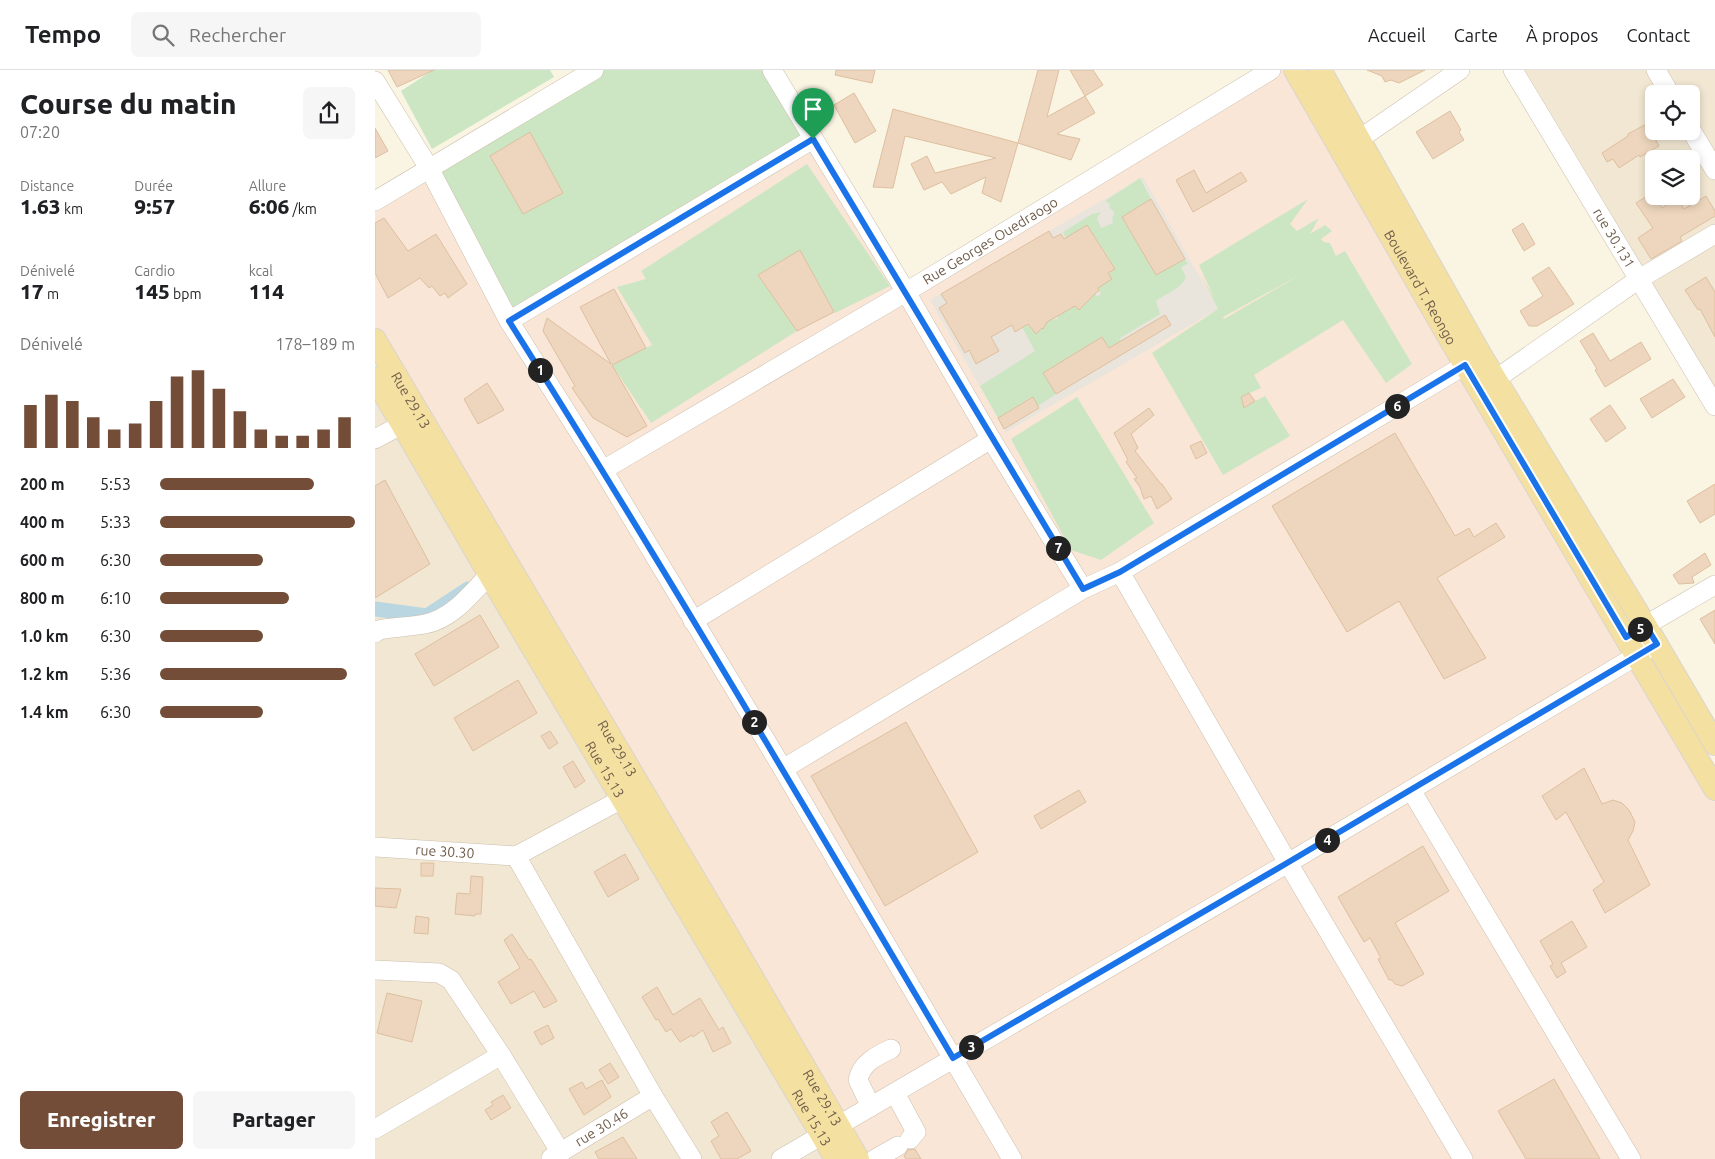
<!DOCTYPE html>
<html lang="fr">
<head>
<meta charset="utf-8">
<style>
  :root { --surface:#fff; --page:#f6f6f6; --text:#202124; --muted:#757577; --line:#e0e0e0; --accent:#744d39 }
  body { margin:0; font-family:Ubuntu,sans-serif; background:var(--page); color:var(--text); height:100vh; display:flex; flex-direction:column; font-size:19px; white-space:nowrap }
  * { box-sizing:border-box; margin:0 }
  p { font-size:16px; color:var(--muted) }
  .icon { flex:none; width:28px; height:28px; fill:none; stroke:currentColor; stroke-width:2; stroke-linecap:round; stroke-linejoin:round }
  .map { position:relative; flex:1; overflow:hidden }
  .side { display:flex; flex-direction:column; background:var(--surface); width:375px }
  .side>* { flex:none }
  .tools { position:absolute; left:1270px; top:15px; display:grid; gap:10px }
  .tools a { display:grid; place-items:center; width:55px; height:55px; border-radius:8px; background:var(--surface); box-shadow:0 2px 8px #0003; font-size:25px }
  .pin { position:absolute; display:grid; place-items:center; width:42px; height:42px; color:#fff; margin:-51px -21px; border-radius:50% 50% 50% 0; rotate:-45deg; box-shadow:0 0 5px #0007 }
  .pin .icon { rotate:45deg }
  .km { position:absolute; width:25px; height:25px; margin:-12px; border-radius:50%; background:#222; color:#fff; font-size:14px; line-height:25px; text-align:center }
  .round { display:grid; place-items:center; flex:none; width:52px; height:52px; border-radius:8px; background:var(--page) }
  .headline { display:flex; align-items:center; justify-content:space-between; height:85px; padding:0 20px }
  h1 { font-size:28px; font-weight:800; line-height:38px }
  .metrics { display:grid; grid-template-columns:repeat(3,1fr); gap:8px; height:85px; padding:5px 20px }
  .metrics div { display:grid; align-content:center }
  .metrics b { font-size:21px; font-weight:800 }
  .metrics small { font-size:14px; font-weight:400 }
  .metrics p { font-size:14px }
  .chart { height:140px; padding:10px 20px }
  .chart p { display:flex; justify-content:space-between }
  .chart svg { width:100%; height:90px; margin-top:5px; stroke:var(--accent); stroke-width:6 }
  .button { display:flex; gap:10px; margin-top:auto; padding:10px 20px }
  .button a { flex:1; height:58px; border-radius:8px; background:var(--accent); color:#fff; font-size:20px; font-weight:800; line-height:58px; text-align:center }
  .button a+a { background:var(--page); color:var(--text) }
  ul { padding:0 20px; list-style:none; font-size:16px }
  li { display:grid; grid-template-columns:80px 60px 1fr; align-items:center; height:38px }
  li i { height:12px; border-radius:6px; background:var(--accent) }
  header { display:flex; align-items:center; gap:30px; box-sizing:border-box; height:70px; padding:0 25px; background:var(--surface); border-bottom:1px solid var(--line) }
  header strong { font-size:24px }
  nav { display:flex; gap:28px; margin-inline-start:auto; font-size:18px }
  .search { width:350px; height:45px; background:var(--page); display:flex; align-items:center; gap:12px; box-sizing:border-box; padding:0 18px; border-radius:8px; color:var(--muted); font-size:19px }
  main { display:flex; flex:1; min-height:0 }
  .map>svg:first-child { display:block }
</style>
</head>
<body>
<header>
<strong>Tempo</strong>
<div class="search"><svg class="icon" aria-label="search" viewBox="0 0 24 24"><circle cx="10" cy="10" r="6"/><path d="M15 15l6 6"/></svg>Rechercher</div>
<nav><a>Accueil</a><a>Carte</a><a>À propos</a><a>Contact</a></nav>
</header>
<main>
<section class="side">
<div class="headline"><div><h1>Course du matin</h1><p>07:20</p></div><a class="round"><svg class="icon" aria-label="share" viewBox="0 0 24 24"><path d="M12 15V3M7 8l5-5 5 5M5 13v7h14v-7"/></svg></a></div>
<div class="metrics">
<div><p>Distance</p><b>1.63<small> km</small></b></div>
<div><p>Durée</p><b>9:57</b></div>
<div><p>Allure</p><b>6:06<small> /km</small></b></div>
</div>
<div class="metrics">
<div><p>Dénivelé</p><b>17<small> m</small></b></div>
<div><p>Cardio</p><b>145<small> bpm</small></b></div>
<div><p>kcal</p><b>114</b></div>
</div>
<div class="chart"><p><span>Dénivelé</span>178–189 m</p>
<svg viewBox="0 0 160 44" preserveAspectRatio="none"><path d="M5 44V23M15 44V18M25 44V21M35 44V29M45 44V35M55 44V32M65 44V21M75 44V9M85 44V6M95 44V15M105 44V26M115 44V35M125 44V38M135 44V38M145 44V35M155 44V29"/></svg>
</div>
<ul>
<li><b>200 m</b>5:53<i style="width:79%"></i></li>
<li><b>400 m</b>5:33<i style="width:100%"></i></li>
<li><b>600 m</b>6:30<i style="width:53%"></i></li>
<li><b>800 m</b>6:10<i style="width:66%"></i></li>
<li><b>1.0 km</b>6:30<i style="width:53%"></i></li>
<li><b>1.2 km</b>5:36<i style="width:96%"></i></li>
<li><b>1.4 km</b>6:30<i style="width:53%"></i></li>
</ul>
<div class="button"><a>Enregistrer</a><a>Partager</a></div>
</section>
<div class="map">
<svg width="1340" height="1089" viewBox="0 0 1340 1089">
  <rect width="100%" height="100%" fill="#faf4e3"/>
  <g fill="#f1e7d2" fill-rule="evenodd">
    <path d="M1150 0H1340V318L1200 83ZM1279 24H1316V61H1279ZM1279 89H1316V126H1279Z"/>
    <path d="M0 325 449 1089H0Z"/>
  </g>
  <path fill="#f9e6d7" d="M225 0H398L531 222 896 0H920L1340 713V1089H483L0 270V131Z"/>
  <path fill="#e9e5dd" d="M768 107 843 239 631 362 555 230Z"/>
  <g fill="#cce6c3" fill-rule="evenodd">
    <path d="M58 0H175L179 7 57 79 26 21Z"/>
    <path d="M229 0H395L434 71 136 249 60 101Z"/>
    <path d="M432 94 515 216 460 243 425 181 383 205 422 261 276 353 237 295 277 275 242 217 271 209 266 201Z"/>
    <path d="M765 108 776 129 747 148 781 204 810 189 813 194 806 197 811 207C805 220 793 222 781 231L785 244 745 268 750 283 740 289 726 268 669 303 681 324 663 336 657 327 623 348 605 316 660 281 647 257 653 254 661 264 664 260 660 253 669 259 670 244 676 250 683 249 679 241 695 230 704 240 717 217 722 227 726 224 720 214 733 207 738 197 732 185 712 155 691 168 688 162 717 144 726 142 722 148 726 158 738 153 737 147 739 145V142L734 137 735 134 730 131Z"/>
    <path d="M933 129 915 154 922 161 944 148 935 164 950 155 957 161 946 169 949 172 955 173 961 186 970 181 1037 294 1011 313 968 250 879 305 886 318 866 327 869 337 890 326 915 366 848 405 777 283 843 239 823 200 839 228 824 195ZM930 202 849 249 848 247Z"/>
    <path d="M702 327 779 453 726 490 696 480 636 369Z"/>
  </g>
  <g fill="none" stroke-linecap="round" stroke-linejoin="round">
    <path stroke="#b9d6e1" stroke-width="15" d="M0 539 52 546 93 519"/>
  </g>
  <g fill="#edd6bd" stroke="#debf9f">
    <path d="M13 0H59L22 17Z"/>
    <path d="M461 0H500L497 13 460 5Z"/>
    <path d="M663 0H684L672 47 710 26 720 43 682 64 705 69 696 90 643 73Z"/>
    <path d="M695 0H718L728 15 710 26Z"/>
    <path d="M992 0H1050L1024 13 1016 10 1010 12 1007 6Z"/>
    <path d="M479 23 501 61 480 73 459 35Z"/>
    <path d="M518 39 643 73 626 132 607 123 611 107 576 124 567 112 549 120 536 94 552 86 560 103 621 88 530 66 518 118 498 117Z"/>
    <path d="M1075 41 1086 60 1084 62 1089 70 1058 89 1041 62Z"/>
    <path d="M1277 51 1279 55V61L1283 62 1278 65 1284 76 1265 87 1264 85 1244 98 1238 89 1232 92 1227 83 1253 66V64Z"/>
    <path d="M0 58 13 81 0 88Z"/>
    <path d="M155 62 188 123 148 144 115 86Z"/>
    <path d="M819 100 831 123 866 102 872 111 818 142 801 110Z"/>
    <path d="M1277 123 1287 138 1302 128 1309 139 1331 126 1340 141V146L1305 167 1307 171 1276 189 1263 168 1278 158 1261 133Z"/>
    <path d="M776 129 810 189 781 205 747 147Z"/>
    <path d="M9 148 33 181 61 164 92 214 73 228 70 223 65 226 57 216 54 218 45 208 13 228 0 203V153Z"/>
    <path d="M1148 153 1160 174 1149 181 1137 160Z"/>
    <path d="M712 155 740 199 733 203 737 209 723 218 724 220 704 240 700 236 672 252 668 259 667 258 661 264 653 254 640 262 637 255 616 267 624 281 601 294 594 280 590 283 564 238 572 233 566 224 674 161 678 168 686 164 689 169Z"/>
    <path d="M425 180 459 242 422 261 383 205Z"/>
    <path d="M1174 197 1199 234 1162 256H1154L1145 241 1168 226 1157 208Z"/>
    <path d="M1331 207 1340 222V267L1325 239 1323 240 1310 220Z"/>
    <path d="M239 219 271 278 237 295 272 356 252 367 218 348 197 318 200 316 168 261 172 248 236 294 205 237Z"/>
    <path d="M790 245 796 255 681 324 668 303 727 267 734 278Z"/>
    <path d="M1218 263 1235 291 1266 272 1276 289 1230 317 1220 300 1222 299 1205 271Z"/>
    <path d="M1298 309 1310 327 1277 348 1265 329Z"/>
    <path d="M112 313 129 340 103 354 89 329Z"/>
    <path d="M874 323 880 331 869 338 866 327Z"/>
    <path d="M658 327 664 338 629 359 623 348Z"/>
    <path d="M1235 335 1251 358 1231 372 1215 349Z"/>
    <path d="M774 338 779 345 756 364 763 378 760 381 786 414H787L797 429 782 439 776 426 769 429 765 417 759 409 762 408 751 392 753 390 739 363Z"/>
    <path d="M1020 363 1080 466 1094 458 1099 467 1121 453 1130 467 1062 508 1111 588 1069 609 1024 531 972 562 897 436Z"/>
    <path d="M826 371 832 383 821 389 815 376Z"/>
    <path d="M10 410 55 494 0 528V416Z"/>
    <path d="M1340 414V444L1325 453 1312 431Z"/>
    <path d="M1330 483 1336 495 1317 507 1319 513 1304 514 1298 505Z"/>
    <path d="M1340 540V574L1325 549Z"/>
    <path d="M105 545 124 577 59 616 40 584Z"/>
    <path d="M143 610 162 643 98 681 79 648Z"/>
    <path d="M531 652 603 782 510 836 436 706Z"/>
    <path d="M175 661 183 673 174 679 166 666Z"/>
    <path d="M198 691 210 711 200 718 188 697Z"/>
    <path d="M1209 698 1227 734 1238 730 1247 733 1254 740 1260 752 1258 761 1253 770 1275 815 1230 843 1218 820 1229 812 1191 742 1181 750 1167 726Z"/>
    <path d="M704 720 711 732 666 759 659 746Z"/>
    <path d="M1048 776 1074 821 1020 853 1049 904 1027 916 1020 914 1017 910H1014L1003 889 1006 888 995 868 989 872 963 827Z"/>
    <path d="M250 784 264 809 233 827 219 802Z"/>
    <path d="M46 793H59L58 806H46Z"/>
    <path d="M96 806 108 807 106 844H100V846L80 844 82 823 95 824Z"/>
    <path d="M0 818 26 819 21 838 0 836Z"/>
    <path d="M41 846 54 848 53 864 39 863Z"/>
    <path d="M1197 851 1212 877 1186 893 1191 902 1182 908 1175 896 1178 894 1165 871Z"/>
    <path d="M137 864 154 890 156 889 182 931 169 938 159 921 136 934 123 912 145 898 129 870Z"/>
    <path d="M282 917 298 945 325 928 344 960 348 957 356 973 338 982 328 960 318 967 317 965 305 972 296 959 291 962 283 949 281 950 267 927Z"/>
    <path d="M12 923 47 931 37 972 2 963Z"/>
    <path d="M173 955 179 968 166 975 159 962Z"/>
    <path d="M235 993 244 1007 233 1014 224 1000Z"/>
    <path d="M1179 1009 1225 1089H1151L1123 1041Z"/>
    <path d="M227 1010 236 1027 209 1045 194 1019 207 1012 211 1019Z"/>
    <path d="M128 1025 136 1038 116 1050 110 1040 118 1035 116 1032Z"/>
    <path d="M352 1042 376 1081 362 1089H346L336 1071 344 1066 336 1052Z"/>
    <path d="M248 1067 262 1089H224L220 1082Z"/>
    <path d="M540 1079 546 1089H531L529 1086 533 1080Z"/>
  </g>
  <g fill="none" stroke-linecap="round" stroke-linejoin="round">
    <defs>
      <g id="minor">
        <path d="M397 0 531 222 616 369 708 519"/>
        <path id="s1" d="M1138 0 1340 336"/>
        <path d="M1281 0 1295 24"/>
        <path d="M0 11 54 98 134 251 228 400 408 699 637 1089"/>
        <path d="M1316 60 1340 100"/>
        <path d="M983 70 1085 0"/>
        <path d="M0 131 219 0"/>
        <path d="M134 251 438 69"/>
        <path d="M1121 309 1264 209 1340 164"/>
        <path d="M0 369 28 354"/>
        <path id="s2" d="M228 400 531 222 896 0"/>
        <path d="M745 502 913 793 1088 1089"/>
        <path d="M318 551 616 369"/>
        <path d="M1259 562 1340 515"/>
        <path d="M0 563 3 560C19 557 34 557 50 554 77 549 96 524 114 505"/>
        <path d="M408 699 708 519 745 502 1090 295"/>
        <path d="M1036 720 1256 1089"/>
        <path id="s3" d="M0 777 141 786"/>
        <path d="M141 786 278 1026 317 1089"/>
        <path d="M141 786 247 729"/>
        <path d="M0 900 64 903 76 910 126 985 186 1083"/>
        <path d="M520 1023 541 1062 535 1069"/>
        <path d="M496 1037 483 1010C486 993 503 985 516 979"/>
        <path d="M0 1059 126 985"/>
        <path id="s4" d="M176 1088 278 1026"/>
        <path d="M406 1089 913 793 1273 579"/>
        <path d="M500 1089 523 1076"/>
      </g>
      <g id="major">
        <path id="s5" d="M920 0 1090 295 1340 719"/>
        <path d="M945 0 1105 284 1275 563 1340 674"/>
        <path id="s6" d="M0 270 335 835 483 1089"/>
        <path id="s7" d="M0 308 134 538 461 1089"/>
      </g>
    </defs>
    <use href="#minor" stroke="#ccbfad" stroke-width="20"/>
    <use href="#major" stroke="#dad5d0" stroke-width="24"/>
    <use href="#minor" stroke="#fff" stroke-width="19"/>
    <use href="#major" stroke="#f4e0a0" stroke-width="22"/>
  </g>
  <g fill="none" stroke-linecap="round" stroke-linejoin="round">
    <defs>
      <path id="route" d="M438 69 708 519 745 502 1090 295 1251 567 1271 556 1282 574 912 793 578 988C432 741 287 493 134 251Z"/>
    </defs>
    <use href="#route" stroke="#fff" stroke-width="10"/>
    <use href="#route" stroke="#1a73e8" stroke-width="6"/>
  </g>
  <g text-anchor="middle" stroke-width="4" stroke-linejoin="round" paint-order="stroke">
    <g font-size="14" fill="#705d4b" stroke="#fdf8e9">
      <text dy="5" stroke="none"><textPath href="#s1" startOffset="196">rue 30.131</textPath></text>
      <text dy="5" stroke="none"><textPath href="#s2" startOffset="450">Rue Georges Ouedraogo</textPath></text>
      <text dy="5" stroke="none"><textPath href="#s5" startOffset="251">Boulevard T. Reongo</textPath></text>
      <text dy="5" stroke="none"><textPath href="#s6" startOffset="70">Rue 29.13</textPath></text>
      <text dy="5" stroke="none"><textPath href="#s6" startOffset="475">Rue 29.13</textPath></text>
      <text dy="5" stroke="none"><textPath href="#s7" startOffset="454">Rue 15.13</textPath></text>
      <text dy="5" stroke="none"><textPath href="#s3" startOffset="70">rue 30.30</textPath></text>
      <text dy="5" stroke="none"><textPath href="#s6" startOffset="880">Rue 29.13</textPath></text>
      <text dy="5" stroke="none"><textPath href="#s7" startOffset="859">Rue 15.13</textPath></text>
      <text dy="5" stroke="none"><textPath href="#s4" startOffset="59">rue 30.46</textPath></text>
    </g>
  </g>
</svg>
<div class="tools">
<a><svg class="icon" aria-label="locate" viewBox="0 0 24 24"><circle cx="12" cy="12" r="6"/><path d="M12 2v4M12 18v4M2 12h4M18 12h4"/></svg></a>
<a><svg class="icon" aria-label="layers" viewBox="0 0 24 24"><path d="M12 4l9 5-9 5-9-5zM3 14l9 5 9-5"/></svg></a>
</div>
<div class="pin" style="left:438px;top:69px;background:#1e9e55"><svg class="icon" aria-label="arrive" viewBox="0 0 24 24"><path d="M6 21V4h12l-3 4 3 4H6"/></svg></div>
<b class="km" style="left:165px;top:300px">1</b>
<b class="km" style="left:379px;top:652px">2</b>
<b class="km" style="left:596px;top:977px">3</b>
<b class="km" style="left:952px;top:770px">4</b>
<b class="km" style="left:1265px;top:559px">5</b>
<b class="km" style="left:1022px;top:336px">6</b>
<b class="km" style="left:683px;top:478px">7</b>
</div>
</main>
</body>
</html>
